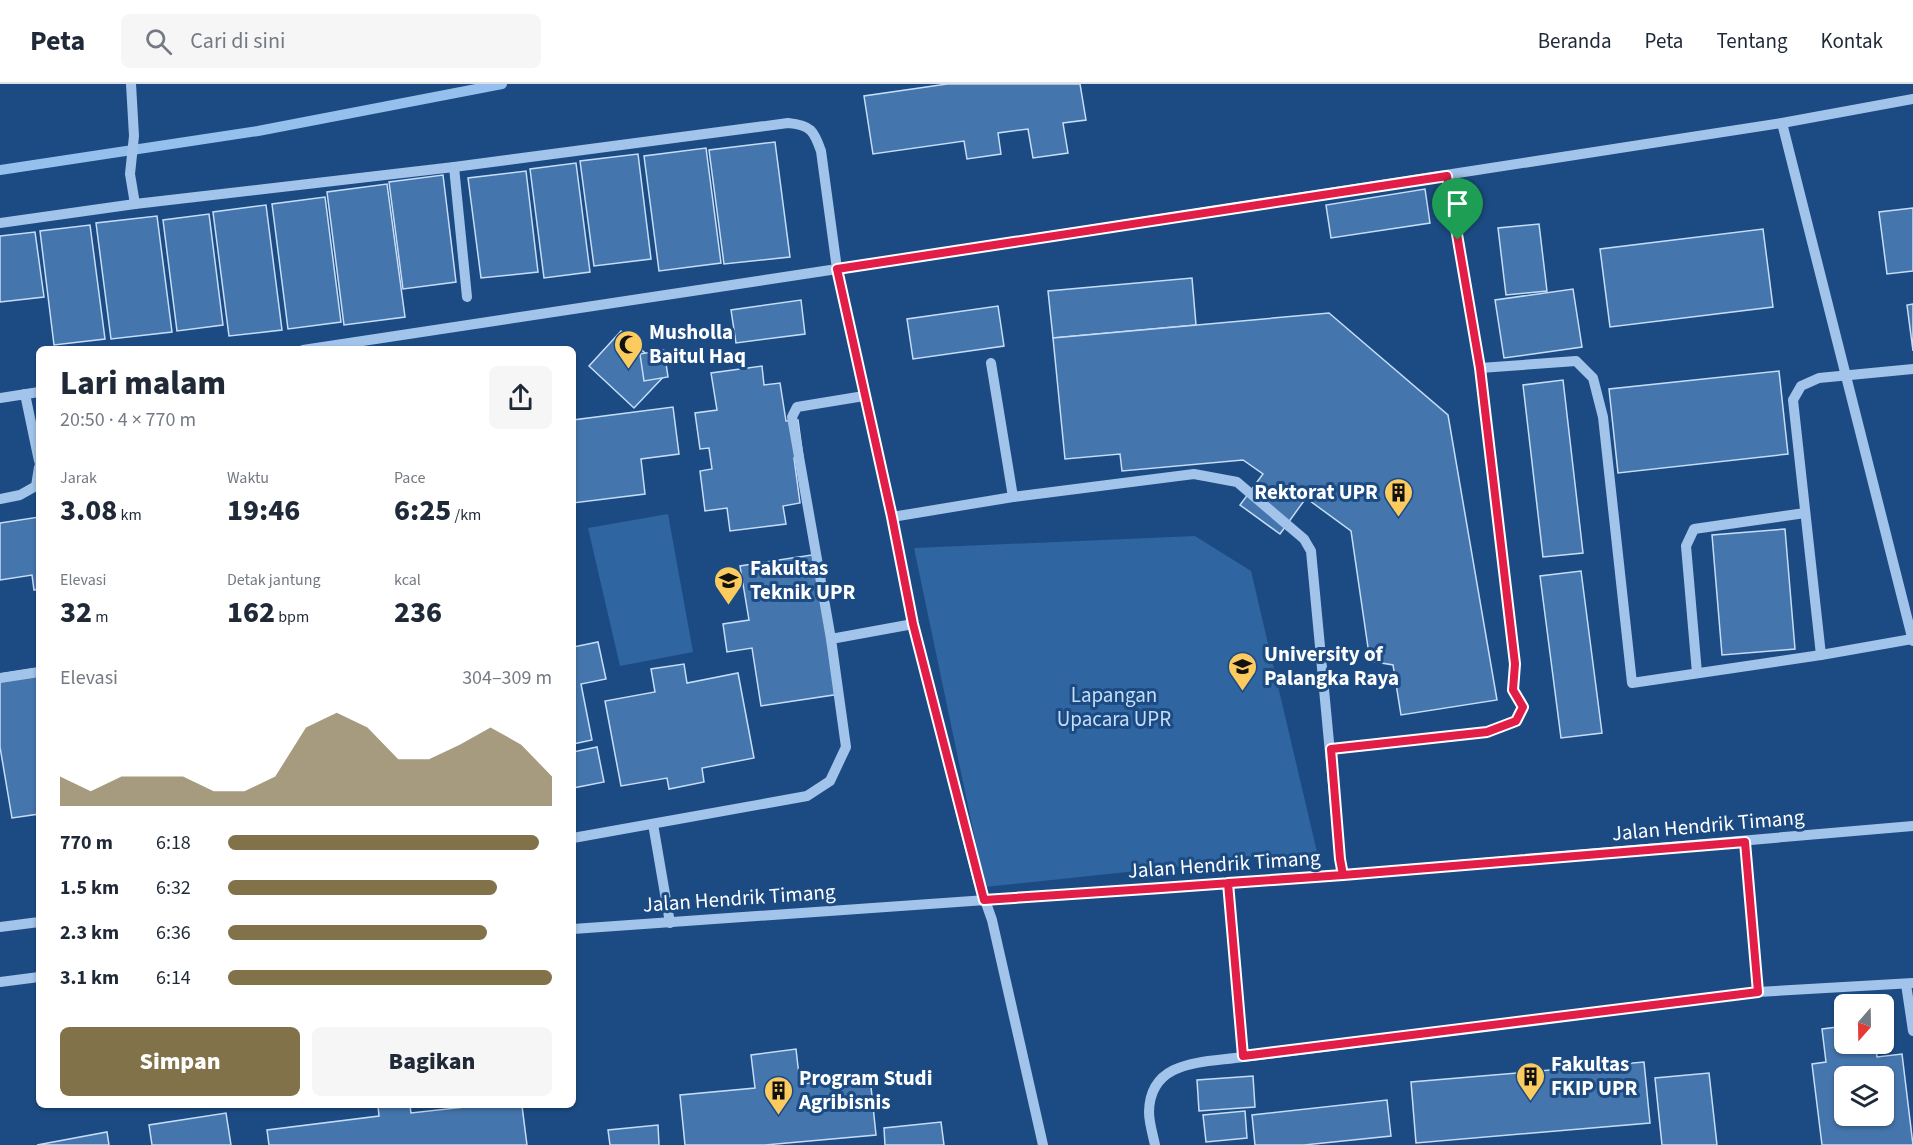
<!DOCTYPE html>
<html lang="id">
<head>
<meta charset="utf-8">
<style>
  :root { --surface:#fff; --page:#f6f6f7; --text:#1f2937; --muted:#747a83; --line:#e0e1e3; --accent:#827249 }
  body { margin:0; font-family:"Source Sans 3",sans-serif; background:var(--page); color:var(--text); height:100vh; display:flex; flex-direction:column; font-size:22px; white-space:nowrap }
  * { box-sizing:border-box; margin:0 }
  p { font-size:20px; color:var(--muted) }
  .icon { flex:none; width:33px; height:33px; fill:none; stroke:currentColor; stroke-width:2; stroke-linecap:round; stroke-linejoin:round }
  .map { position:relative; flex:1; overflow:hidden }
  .side { position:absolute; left:36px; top:262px; width:540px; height:762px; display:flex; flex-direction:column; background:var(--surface); border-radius:9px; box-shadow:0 2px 4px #0004 }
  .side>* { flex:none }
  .needle { width:39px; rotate:200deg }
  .tools { position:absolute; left:1834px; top:910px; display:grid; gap:12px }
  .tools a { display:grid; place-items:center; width:60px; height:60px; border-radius:9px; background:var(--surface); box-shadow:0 2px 4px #0004; font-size:30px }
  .pin { position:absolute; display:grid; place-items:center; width:51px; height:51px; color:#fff; margin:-62px -26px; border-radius:50% 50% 50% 0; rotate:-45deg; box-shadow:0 0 6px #0007 }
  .pin .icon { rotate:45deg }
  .round { display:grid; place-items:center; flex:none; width:63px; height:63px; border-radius:9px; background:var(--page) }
  .headline { display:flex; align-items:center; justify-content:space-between; height:102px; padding:0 24px }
  h1 { font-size:33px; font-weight:800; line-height:45px }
  .metrics { display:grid; grid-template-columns:repeat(3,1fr); gap:9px; height:102px; padding:6px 24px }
  .metrics div { display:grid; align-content:center }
  .metrics b { font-size:30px; font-weight:800 }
  .metrics small { font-size:16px; font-weight:400 }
  .metrics p { font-size:16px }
  .chart { height:168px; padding:12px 24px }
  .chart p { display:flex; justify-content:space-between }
  .chart svg { width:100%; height:108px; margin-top:6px; fill:var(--accent); opacity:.7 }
  .button { display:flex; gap:12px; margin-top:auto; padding:12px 24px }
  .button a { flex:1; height:69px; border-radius:9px; background:var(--accent); color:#fff; font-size:24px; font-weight:800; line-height:69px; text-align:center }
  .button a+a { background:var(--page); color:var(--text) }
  ul { padding:0 24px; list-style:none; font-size:20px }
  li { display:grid; grid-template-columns:96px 72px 1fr; align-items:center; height:45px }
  li i { height:15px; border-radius:8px; background:var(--accent) }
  header { display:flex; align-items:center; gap:36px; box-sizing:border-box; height:84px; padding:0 30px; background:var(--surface); border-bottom:2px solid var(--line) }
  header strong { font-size:28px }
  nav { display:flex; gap:33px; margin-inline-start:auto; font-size:21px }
  .search { width:420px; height:54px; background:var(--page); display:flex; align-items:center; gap:15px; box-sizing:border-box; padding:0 21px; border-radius:9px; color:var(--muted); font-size:22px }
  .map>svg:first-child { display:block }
</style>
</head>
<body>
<header>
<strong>Peta</strong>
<div class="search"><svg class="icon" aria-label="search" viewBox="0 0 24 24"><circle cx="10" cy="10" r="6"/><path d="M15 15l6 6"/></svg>Cari di sini</div>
<nav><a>Beranda</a><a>Peta</a><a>Tentang</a><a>Kontak</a></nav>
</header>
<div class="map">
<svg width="1913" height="1061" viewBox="0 0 1913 1061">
  <rect width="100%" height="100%" fill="#1c4b83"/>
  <g fill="#2f65a1">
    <path d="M668 430 693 568 620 582 588 444Z"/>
    <path d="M1195 452 1251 487 1317 768 985 803 914 464Z"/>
  </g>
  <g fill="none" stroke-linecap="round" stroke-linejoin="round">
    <path stroke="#95bfec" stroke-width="10" d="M0 86 258 47 502 0"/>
  </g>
  <g fill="#4475ac" stroke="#c6ddf8" stroke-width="1.5" fill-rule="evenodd">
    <path d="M947 0H1080L1086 36 1063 39 1068 69 1033 74 1028 45 998 49 1001 70 967 75 964 57 873 70 864 12Z"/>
    <path d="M775 58 790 173 724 180 709 66Z"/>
    <path d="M706 64 721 179 659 187 644 72Z"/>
    <path d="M638 70 651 175 594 182 580 77Z"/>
    <path d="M576 79 590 188 544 194 530 85Z"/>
    <path d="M526 87 538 188 481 194 468 94Z"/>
    <path d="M443 91 456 198 403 205 389 98Z"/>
    <path d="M387 100 405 233 344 241 327 108Z"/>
    <path d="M1425 105 1430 139 1331 154 1326 121Z"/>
    <path d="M325 113 341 238 288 245 272 120Z"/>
    <path d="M266 121 282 246 229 252 213 128Z"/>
    <path d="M1913 124V187L1887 190 1879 128Z"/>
    <path d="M209 130 223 241 177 247 163 136Z"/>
    <path d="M157 132 172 248 111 255 96 139Z"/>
    <path d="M1539 140 1547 207 1506 211 1498 144Z"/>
    <path d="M90 141 105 255 54 261 40 147Z"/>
    <path d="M1763 145 1773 223 1610 243 1600 165Z"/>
    <path d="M35 148 44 213 0 218V152Z"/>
    <path d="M1192 194 1196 241 1053 254 1048 207Z"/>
    <path d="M1573 205 1582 263 1504 274 1495 216Z"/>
    <path d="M801 216 805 250 736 259 731 226Z"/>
    <path d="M1913 220V267L1907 221Z"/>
    <path d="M998 222 1004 262 913 275 907 235Z"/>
    <path d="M1329 229 1448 331 1497 616 1401 631 1393 581 1370 577 1351 447 1306 414 1280 450 1240 421 1263 390 1243 376 1122 387 1120 370 1065 375 1053 254Z"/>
    <path d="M621 247 667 289 634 324 589 282Z"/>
    <path d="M664 266 668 293 644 297 640 270Z"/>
    <path d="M762 282 764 301 780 299 786 337 798 336 803 373 794 374 800 419 783 422 786 440 730 447 727 424 705 427 700 387 712 385 709 364 700 365 695 329 717 326 711 289Z"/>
    <path d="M1779 287 1788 370 1618 389 1609 305Z"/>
    <path d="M1563 296 1583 469 1543 473 1523 301Z"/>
    <path d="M673 323 679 370 641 375 645 410 573 419V336Z"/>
    <path d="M39 433V505L34 506 32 491 0 496V439Z"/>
    <path d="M1785 445 1795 565 1722 571 1712 451Z"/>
    <path d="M818 470 840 610 761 622 752 564 727 568 723 540 749 536 740 482Z"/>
    <path d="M1581 487 1602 649 1561 654 1540 492Z"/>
    <path d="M598 558 606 595 581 600 592 656 573 660V563Z"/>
    <path d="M684 580 687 599 738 589 754 674 702 684 704 698 669 705 667 694 621 702 605 617 655 608 651 585Z"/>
    <path d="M39 584V730L12 734 0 663V590Z"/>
    <path d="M597 663 604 698 573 704V668Z"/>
    <path d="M1845 942V960H1876L1877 973 1902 970 1913 1061H1822L1812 980 1826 978 1822 945ZM1845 993H1884V1032H1845Z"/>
    <path d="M796 965 800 1000 870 993 876 1051 765 1061H685L680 1011 755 1004 751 971Z"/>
    <path d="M1644 978 1650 1039 1416 1059 1411 998Z"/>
    <path d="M1709 989 1717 1061H1662L1655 994Z"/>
    <path d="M1253 992 1255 1023 1199 1027 1197 996Z"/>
    <path d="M1387 1016 1391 1052 1304 1061H1255L1252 1031Z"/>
    <path d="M378 1022H410L411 1029 474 1022H522L527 1061H269L267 1046 379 1032Z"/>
    <path d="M1245 1027 1247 1054 1206 1058 1203 1031Z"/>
    <path d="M226 1029 231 1061H152L149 1041Z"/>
    <path d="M941 1038 944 1061H885L884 1044Z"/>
    <path d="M658 1041 659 1061H610L608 1046Z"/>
    <path d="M107 1048 109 1061H37Z"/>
  </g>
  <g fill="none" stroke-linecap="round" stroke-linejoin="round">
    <g stroke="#a2c4ea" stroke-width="10">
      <path d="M131 0 134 52 130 90 135 120"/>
      <path d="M1782 39 1913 557"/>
      <path d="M454 83 467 213"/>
      <path d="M0 139 135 120 454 83 788 39C811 41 814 47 821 67L837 185 1782 39 1913 15"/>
      <path d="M303 266 837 185 892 433 913 540 978 796 992 836 1043 1061"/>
      <path d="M991 279 1013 413"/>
      <path d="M1480 284 1576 277 1593 294 1603 333 1632 599 1821 571"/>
      <path d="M25 310 39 377"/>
      <path d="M0 314 39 308"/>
      <path d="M0 415 20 411 36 402 39 383"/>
      <path d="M892 433 1013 413 1194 390 1237 398 1304 455 1311 467 1340 775 1343 791"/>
      <path d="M831 555 792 333 797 323 864 312"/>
      <path d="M1912 555 1821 571 1793 316 1801 302 1819 294 1913 285"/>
      <path d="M1697 589 1686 462 1694 445 1805 429"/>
      <path d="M0 594 39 588"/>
      <path d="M1331 665 1487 648 1516 637 1523 623 1513 606 1515 580 1480 284 1447 92"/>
      <path d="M653 740 670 839"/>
      <path d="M573 754 807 712 830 697 846 663 831 555 913 540"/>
      <path d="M1745 758 1758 908"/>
      <path d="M1228 799 1243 973 1758 908 1913 899"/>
      <path d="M0 843 39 838"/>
      <path d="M573 845 1343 791 1913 742"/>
      <path d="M0 898 39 893"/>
      <path d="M1906 900 1913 947"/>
      <path d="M1155 1061C1153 1051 1149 1039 1149 1028 1150 975 1203 979 1243 973"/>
    </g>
  </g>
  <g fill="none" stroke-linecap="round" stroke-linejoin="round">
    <defs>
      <path id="route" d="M1458 156 1480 284 1515 580 1513 606 1523 623 1516 637 1487 648 1331 665 1340 775 1343 791 1228 799 1243 972 1758 908 1745 758 1343 791C1223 800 1104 808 984 816L913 540 892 433 837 185 1447 92 1458 156"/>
    </defs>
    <use href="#route" stroke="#fff" stroke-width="12"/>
    <use href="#route" stroke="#e11d48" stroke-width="8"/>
  </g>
  <defs>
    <symbol id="mosque-pin" viewBox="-11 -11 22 30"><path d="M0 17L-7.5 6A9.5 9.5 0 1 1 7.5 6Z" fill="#fbcb5f" stroke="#1c4b83"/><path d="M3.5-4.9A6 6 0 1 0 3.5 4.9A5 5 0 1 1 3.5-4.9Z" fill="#111"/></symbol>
    <symbol id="building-pin" viewBox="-11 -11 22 30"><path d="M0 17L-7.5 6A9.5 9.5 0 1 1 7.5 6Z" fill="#fbcb5f" stroke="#1c4b83"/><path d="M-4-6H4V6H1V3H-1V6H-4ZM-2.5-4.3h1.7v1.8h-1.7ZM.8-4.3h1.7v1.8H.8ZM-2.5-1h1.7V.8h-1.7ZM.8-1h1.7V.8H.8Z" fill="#111"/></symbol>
    <symbol id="university-pin" viewBox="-11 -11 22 30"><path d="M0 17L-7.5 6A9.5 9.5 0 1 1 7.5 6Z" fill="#fbcb5f" stroke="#1c4b83"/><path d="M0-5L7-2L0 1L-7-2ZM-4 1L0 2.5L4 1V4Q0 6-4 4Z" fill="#111"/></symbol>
  </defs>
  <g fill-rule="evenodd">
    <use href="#mosque-pin" x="612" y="244" width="33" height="45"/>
    <use href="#building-pin" x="1382" y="392" width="33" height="45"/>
    <use href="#university-pin" x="712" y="480" width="33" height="45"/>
    <use href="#university-pin" x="1226" y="566" width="33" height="45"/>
    <use href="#building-pin" x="1514" y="976" width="33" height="45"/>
    <use href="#building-pin" x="762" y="990" width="33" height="45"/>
  </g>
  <g text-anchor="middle" stroke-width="6" stroke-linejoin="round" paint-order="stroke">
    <g font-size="21" font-weight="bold" fill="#fff" stroke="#1c4b83" text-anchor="start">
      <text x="649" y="255">Musholla<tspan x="649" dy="24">Baitul Haq</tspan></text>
      <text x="1378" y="415" text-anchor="end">Rektorat UPR</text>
      <text x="750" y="491">Fakultas<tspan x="750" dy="24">Teknik UPR</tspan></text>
      <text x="1264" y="577">University of<tspan x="1264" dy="24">Palangka Raya</tspan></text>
      <text x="1551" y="987">Fakultas<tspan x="1551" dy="24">FKIP UPR</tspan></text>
      <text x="799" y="1001">Program Studi<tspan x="799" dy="24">Agribisnis</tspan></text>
    </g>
    <g font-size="21" fill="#c6ddf8" stroke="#1c4b83">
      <text x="1114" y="618">Lapangan<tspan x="1114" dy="24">Upacara UPR</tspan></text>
    </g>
    <g font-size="21" fill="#fff" stroke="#1c4b83">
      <text transform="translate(1708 741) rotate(-5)" y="7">Jalan Hendrik Timang</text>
      <text transform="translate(1224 780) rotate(-4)" y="7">Jalan Hendrik Timang</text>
      <text transform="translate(739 814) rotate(-4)" y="7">Jalan Hendrik Timang</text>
    </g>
  </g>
</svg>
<div class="tools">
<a><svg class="needle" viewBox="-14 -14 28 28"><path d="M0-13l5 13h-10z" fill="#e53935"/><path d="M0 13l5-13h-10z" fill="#747a83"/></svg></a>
<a><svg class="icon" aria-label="layers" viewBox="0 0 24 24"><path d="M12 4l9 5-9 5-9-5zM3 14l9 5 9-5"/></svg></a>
</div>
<div class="pin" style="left:1458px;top:156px;background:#1e9e55"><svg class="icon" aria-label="arrive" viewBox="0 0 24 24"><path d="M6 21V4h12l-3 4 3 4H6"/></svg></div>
<section class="side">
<div class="headline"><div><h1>Lari malam</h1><p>20:50 · 4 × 770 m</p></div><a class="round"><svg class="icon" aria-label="share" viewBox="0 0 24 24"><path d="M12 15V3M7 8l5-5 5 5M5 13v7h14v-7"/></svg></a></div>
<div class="metrics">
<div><p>Jarak</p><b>3.08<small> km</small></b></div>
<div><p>Waktu</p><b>19:46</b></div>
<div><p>Pace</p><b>6:25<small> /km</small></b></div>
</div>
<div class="metrics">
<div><p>Elevasi</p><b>32<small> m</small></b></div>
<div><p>Detak jantung</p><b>162<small> bpm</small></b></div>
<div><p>kcal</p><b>236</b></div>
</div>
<div class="chart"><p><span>Elevasi</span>304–309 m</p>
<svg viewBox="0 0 160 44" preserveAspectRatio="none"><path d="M0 44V32L10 38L20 32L30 32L40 32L50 38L60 38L70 32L80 12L90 6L100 12L110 25L120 25L130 19L140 12L150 19L160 32V44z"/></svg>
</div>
<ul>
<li><b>770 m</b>6:18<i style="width:96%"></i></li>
<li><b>1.5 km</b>6:32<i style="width:83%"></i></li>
<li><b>2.3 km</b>6:36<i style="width:80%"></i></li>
<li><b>3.1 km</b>6:14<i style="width:100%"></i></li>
</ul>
<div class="button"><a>Simpan</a><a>Bagikan</a></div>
</section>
</div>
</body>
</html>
